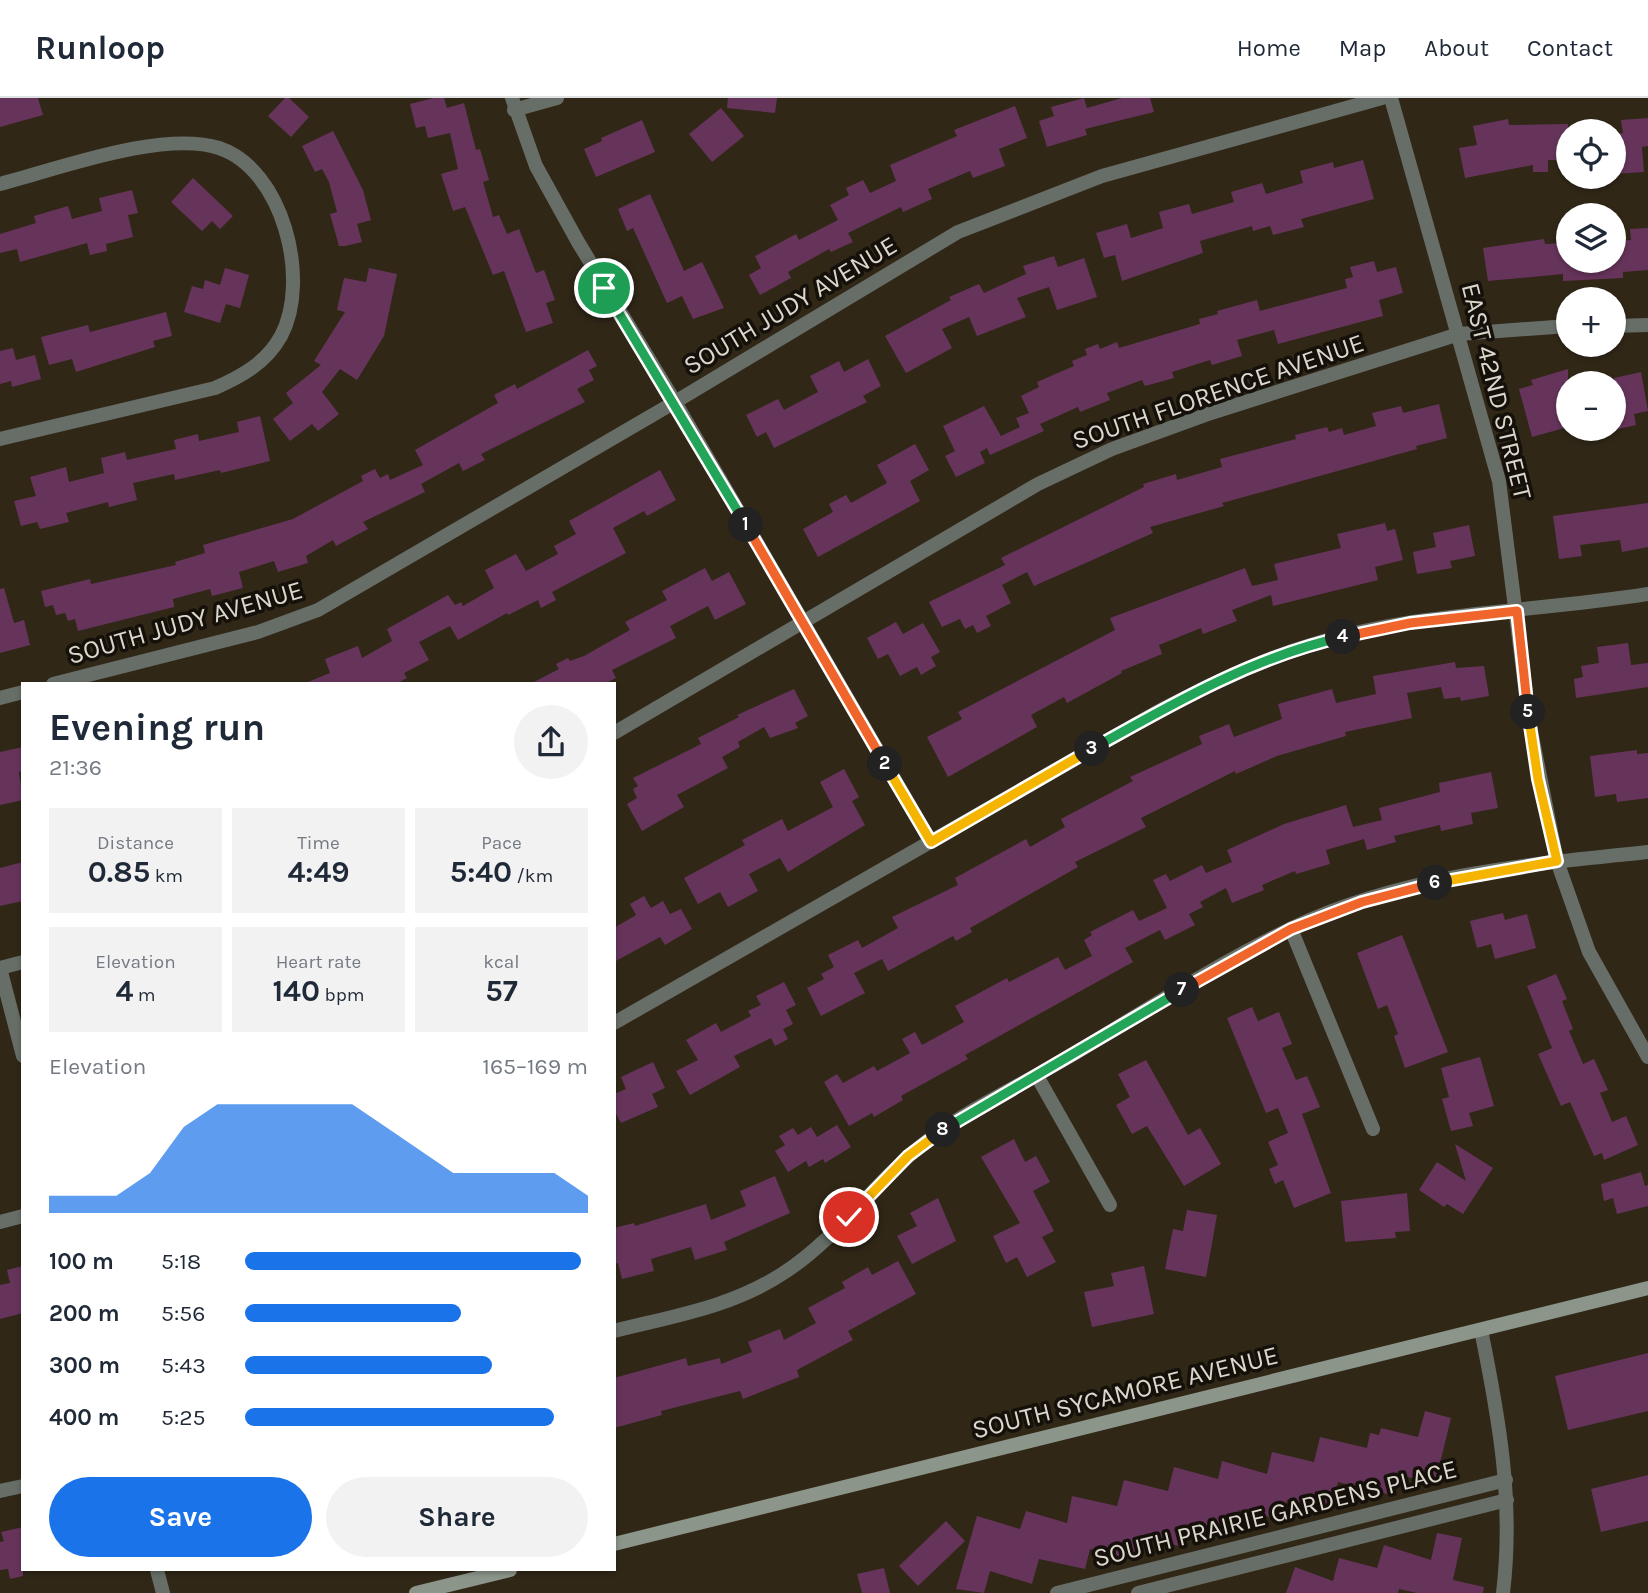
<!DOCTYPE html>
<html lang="en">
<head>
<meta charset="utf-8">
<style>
  :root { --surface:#fff; --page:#f2f2f3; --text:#1f2937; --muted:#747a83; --line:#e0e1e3; --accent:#1a73e8 }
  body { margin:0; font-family:Karla,sans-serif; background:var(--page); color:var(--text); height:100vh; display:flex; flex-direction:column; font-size:26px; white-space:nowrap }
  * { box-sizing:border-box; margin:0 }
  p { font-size:23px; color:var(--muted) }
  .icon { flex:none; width:38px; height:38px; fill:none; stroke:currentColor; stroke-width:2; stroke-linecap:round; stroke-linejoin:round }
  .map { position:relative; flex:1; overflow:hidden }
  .panel { position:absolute; left:21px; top:584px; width:595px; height:889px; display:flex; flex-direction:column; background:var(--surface); border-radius:0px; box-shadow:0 2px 5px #0004 }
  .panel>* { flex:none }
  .fabs { position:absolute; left:1556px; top:21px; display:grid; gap:14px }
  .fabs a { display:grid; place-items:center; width:70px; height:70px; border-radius:50%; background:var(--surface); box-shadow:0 2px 5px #0004; font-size:35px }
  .pin { position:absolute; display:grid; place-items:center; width:60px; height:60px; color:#fff; margin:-30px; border:4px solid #fff; border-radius:50%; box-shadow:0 2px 7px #0007 }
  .km { position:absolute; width:35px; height:35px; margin:-18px; border-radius:50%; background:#222; color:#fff; font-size:19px; line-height:35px; text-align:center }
  .round { display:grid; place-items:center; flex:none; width:74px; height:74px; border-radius:37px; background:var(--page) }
  .overview { display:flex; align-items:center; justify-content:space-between; height:119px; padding:0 28px }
  h1 { font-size:38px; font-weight:700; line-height:52px }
  .figures { display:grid; grid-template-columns:repeat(3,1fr); gap:10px; height:119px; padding:7px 28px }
  .figures div { display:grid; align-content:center; border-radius:0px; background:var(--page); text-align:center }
  .figures b { font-size:30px; font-weight:700 }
  .figures small { font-size:19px; font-weight:400 }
  .figures p { font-size:19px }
  .chart { height:196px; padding:14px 28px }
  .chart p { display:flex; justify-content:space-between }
  .chart svg { width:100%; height:126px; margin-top:7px; fill:var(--accent); opacity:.7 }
  .cta { display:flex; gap:14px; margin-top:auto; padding:14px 28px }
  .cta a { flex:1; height:80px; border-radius:42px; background:var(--accent); color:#fff; font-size:28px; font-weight:700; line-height:80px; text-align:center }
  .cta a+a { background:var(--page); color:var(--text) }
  ul { padding:0 28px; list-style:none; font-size:23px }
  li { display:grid; grid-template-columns:112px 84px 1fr; align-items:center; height:52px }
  li i { height:18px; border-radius:9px; background:var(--accent) }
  header { display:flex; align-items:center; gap:42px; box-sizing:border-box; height:98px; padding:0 35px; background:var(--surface); border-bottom:2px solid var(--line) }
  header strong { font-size:33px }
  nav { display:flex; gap:38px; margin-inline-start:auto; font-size:24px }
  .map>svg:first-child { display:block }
</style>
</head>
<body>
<header>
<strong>Runloop</strong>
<nav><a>Home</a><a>Map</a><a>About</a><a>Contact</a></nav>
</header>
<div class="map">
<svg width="1648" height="1495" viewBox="0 0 1648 1495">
  <rect width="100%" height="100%" fill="#302717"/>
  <g fill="#66345b">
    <path d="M0 0H38L43 17 0 29Z"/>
    <path d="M285 0H289L309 19 291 39 268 18Z"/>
    <path d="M434 0H444L447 10 464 5 476 52 480 51 489 82 483 84 493 119 499 117 507 136 519 131 536 175 544 172 555 202 546 205 553 225 526 234 504 173 493 177 465 109 453 113 441 76 458 71 450 35 428 40 425 28 416 30 410 6Z"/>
    <path d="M728 0H777L775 15 727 10Z"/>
    <path d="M1084 0 1087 10 1122 0H1150L1154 14 1085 31 1087 37 1047 49 1039 23 1054 18 1051 9Z"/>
    <path d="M1015 8 1027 40 999 51 1005 68 973 80 970 73 928 91 932 101 903 114 901 109 848 135 853 144 831 154 829 151 788 174 791 180 760 197 749 177 761 170 755 158 796 136 799 142 838 122 830 107 849 97 846 90 863 82 870 95 896 83 890 67 957 38 954 32Z"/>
    <path d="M721 10 744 38 712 64 689 36Z"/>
    <path d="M1648 20V48L1642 49 1644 74 1614 76V36L1623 35 1621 22Z"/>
    <path d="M1508 21 1509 27 1568 26V62H1548V74H1533V67L1465 80 1459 50 1477 47 1473 28Z"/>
    <path d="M642 22 655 54 596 79 584 51 602 43 601 40Z"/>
    <path d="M333 33 363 92 371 122 357 126 362 144 345 148H339L330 116 337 114 329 84 322 71 315 74 302 48Z"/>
    <path d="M1363 62 1374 101 1301 121 1304 129 1273 137 1270 128 1253 133 1252 128 1200 143 1203 155 1122 183 1115 157 1104 160 1096 135 1127 126 1131 140 1163 130 1159 114 1189 106 1192 116 1234 104 1231 94 1262 85 1266 96 1303 85 1300 73 1333 64 1334 70Z"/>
    <path d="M193 80 233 118 220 131 212 123 202 133 171 104Z"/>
    <path d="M132 92 138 115 128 117 133 139 106 146 107 153 90 157 87 145 20 164 17 151 0 155V136L36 125 34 118 68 108 72 121 102 113 99 100Z"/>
    <path d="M650 96 684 173 702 164 724 210 693 221 682 198 667 205 633 130 627 133 618 111Z"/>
    <path d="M1648 130V172L1623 174V180L1563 183V176L1488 183 1483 150 1544 141 1545 146 1568 145V163H1614V143L1631 142 1630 131Z"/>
    <path d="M1054 158 1058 169 1084 160 1097 199 1057 212 1049 189 1017 200 1026 219 977 238 969 219 942 231 952 250 906 275 885 238 951 202 949 199 979 186 984 195 1026 176 1023 168Z"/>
    <path d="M1374 163 1377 174 1396 169 1403 195 1379 202 1383 218 1278 246 1274 232 1237 242 1242 258 1212 267 1210 262 1172 274 1174 280 1145 288 1142 282 1107 295 1110 302 1080 314 1078 309 1040 326 1044 333 990 357 987 350 980 354 985 365 956 379 945 358 955 353 943 328 984 308 1001 338 1020 329 1016 320 1029 315 1021 298 1039 289 1037 284 1074 268 1072 263 1087 257 1085 251 1098 246 1100 251 1117 244 1119 250 1200 226 1199 221 1218 216 1217 213 1257 202 1260 213 1347 190 1345 181 1353 179 1350 169Z"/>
    <path d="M225 170 249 177 240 210 226 206 220 225 184 214 192 188 203 191 205 182 220 187Z"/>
    <path d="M369 170 397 176 384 238 357 282 340 271 322 294 339 316 318 333 312 326 290 343 273 321 293 305 286 295 321 267 314 263 345 214 337 212 344 180 366 184Z"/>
    <path d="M166 214 172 238 153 243 155 249 76 274 72 261 49 267 41 239 88 227 90 234Z"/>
    <path d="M13 250 16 262 35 257 41 281 12 289 11 283 0 286V253Z"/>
    <path d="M588 252 597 268 589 272 594 282 577 291 585 304 481 356 485 362 463 373 459 365 421 386 425 394 363 424 368 431 336 448 333 442 306 458 308 465 278 474 274 463 239 474 243 490 212 498 210 491 173 501 174 509 78 533 75 521 68 523 65 515 56 517 53 507 45 509 41 493 90 481 91 486 176 467 175 464 205 455 203 447 293 421 363 383 361 378 375 371 380 380 388 376 390 382 423 367 415 352 498 305 494 297 515 286 517 291Z"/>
    <path d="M868 261 881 288 863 298 867 304 774 350 766 334 757 339 746 317 778 301 784 312 818 294 810 278 839 263 844 274Z"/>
    <path d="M1568 271V302L1561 304 1568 329 1532 339 1519 291 1533 287 1531 282Z"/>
    <path d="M1641 274 1648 313 1634 316 1636 327 1614 332V280Z"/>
    <path d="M1439 306 1447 340 1416 348 1417 351 1222 405 1224 408 1150 429 1153 435 1034 488 1027 474 1002 487 1011 505 986 518 991 528 977 535 973 527 965 531 960 521 942 529 929 504 1005 467 1001 460 1144 389 1143 386 1176 376 1177 382 1222 369 1220 361 1296 341 1295 337 1327 329 1329 334 1342 330 1344 337 1376 328 1372 315 1401 308 1403 315Z"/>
    <path d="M260 318 270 363 221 375 220 372 175 382 174 376 133 385 137 402 109 409 108 404 66 415 69 424 40 431 37 424 21 428 14 403 36 398 30 379 66 369 69 384 104 375 101 360 125 354 127 362 176 351 174 342 198 336 199 343 239 334 237 324Z"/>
    <path d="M915 346 929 372 910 383 920 403 818 459 803 431 833 414 829 406 846 397 851 405 887 385 877 367Z"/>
    <path d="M660 372 676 402 647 418 644 413 613 430 626 455 552 494 556 502 541 510 538 502 508 517 507 515 458 542 450 528 419 544 429 562 404 575 407 580 396 586H303L330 575 325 561 358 548 362 560 392 543 387 531 448 497 455 507 461 504 463 508 494 490 485 472 516 456 526 473 558 456 554 448 576 436 569 423Z"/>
    <path d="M1648 405V449L1622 454 1620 442 1580 447 1582 458 1559 461 1553 418Z"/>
    <path d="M1385 425 1387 433 1395 431 1403 462 1375 469 1378 482 1273 508 1271 497 1232 512 1237 523 1203 536 1201 530 1159 547 1162 556 1121 573 1122 575 1067 605 1064 599 1031 617 1037 629 948 679 927 639 962 621 958 614 1115 532 1110 520 1245 470 1252 488 1278 482 1274 466 1341 450 1337 436Z"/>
    <path d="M1469 427 1475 458 1450 463 1452 470 1417 476 1413 454 1436 449 1433 435Z"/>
    <path d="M705 470 712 483 729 474 746 506 715 522 708 508 670 528 676 540 612 572 616 580 604 586H530L559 571 556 566 568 560 570 563 584 558 630 532 625 524 667 502 662 493Z"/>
    <path d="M4 490 14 525 24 522 30 547 0 555V491Z"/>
    <path d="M896 524 903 536 923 525 940 554 931 559 936 568 921 577 917 569 900 578 888 556 878 561 867 540Z"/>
    <path d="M1628 545 1631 567 1648 565V589L1576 600 1574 581 1583 579 1581 568 1599 565 1597 549Z"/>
    <path d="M1455 564 1456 570 1484 568 1489 598 1461 603 1460 599 1444 601 1441 589 1407 595 1412 620 1345 634 1346 638 1277 658 1236 676 1235 673 1141 720 1146 729 1075 764 1078 769 970 830 972 834 956 843 953 838 888 873 882 861 854 875 865 895 821 918 807 890 824 881 821 876 834 869 828 857 858 842 862 850 898 830 892 819 958 787 955 780 1026 741 1030 749 1065 729 1061 721 1133 683 1130 679 1202 646 1199 638 1229 626 1234 639 1282 621 1278 606 1332 591 1336 605 1376 596 1373 578Z"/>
    <path d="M794 591 808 618 795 625 798 630 770 640 764 629 738 644 740 649 722 659 728 670 677 697 684 709 642 733 627 706 637 700 633 691 638 688 633 680 701 646 698 640 739 619 737 617Z"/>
    <path d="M23 649V673L19 674 23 702 0 707V654Z"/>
    <path d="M1637 652V656L1648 655V700L1617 704 1616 696 1595 699 1590 658Z"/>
    <path d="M844 671 859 699 852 703 865 727 788 774 780 760 749 776 758 793 728 809 720 794 698 806 684 780 745 747 742 742 782 721 788 733 833 709 820 684Z"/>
    <path d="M1491 674 1498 710 1471 715 1473 726 1441 733 1440 727 1394 738 1396 744 1367 752 1364 741 1326 752 1330 766 1296 776 1295 773 1262 787 1264 792 1232 805 1226 790 1200 804 1203 809 1189 816 1195 827 1165 842 1160 832 1125 850 1133 864 965 957 968 961 901 998 903 1002 874 1019 872 1015 849 1028 824 984 837 976 843 985 874 968 877 973 910 955 902 941 915 934 922 947 964 924 955 908 1007 880 1009 884 1058 859 1065 872 1092 858 1084 842 1092 837 1090 834 1133 812 1139 823 1167 810 1153 782 1166 776 1170 783 1202 767 1206 775 1232 764 1227 752 1284 726 1346 707 1353 729 1382 722 1379 710 1440 694 1439 685Z"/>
    <path d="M23 764V803L0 808V770Z"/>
    <path d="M644 798 651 810 663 803 670 816 681 811 692 831 665 847 660 839 614 864V830L636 817 630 806Z"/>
    <path d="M1503 815 1505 822 1527 816 1536 850 1495 861 1491 846 1477 850 1470 823Z"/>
    <path d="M1402 837 1448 954 1405 970 1394 938 1398 936 1387 907 1378 911 1357 855Z"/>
    <path d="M1556 876 1567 901 1562 903 1573 931 1569 933 1583 966 1594 961 1608 992 1600 995 1612 1024 1626 1018 1638 1047 1604 1062 1602 1055 1594 1058 1570 1004 1561 1008 1538 956 1552 950 1527 888Z"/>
    <path d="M784 884 796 907 786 912 793 926 783 931 788 941 775 948 771 940 734 958 740 969 690 997 676 973 698 962 686 942 716 925 721 934 751 918 748 913 761 907 756 898Z"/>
    <path d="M1252 909 1258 923 1279 914 1292 946 1282 950 1296 982 1307 978 1320 1009 1302 1016 1331 1095 1294 1110 1283 1082 1275 1086 1269 1071 1278 1067 1268 1044 1288 1035 1278 1010 1266 1015 1227 920Z"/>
    <path d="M1480 959 1494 1008 1469 1015 1473 1028 1451 1033 1442 1001 1449 999 1441 970Z"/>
    <path d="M1146 962 1188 1037 1200 1030 1221 1066 1184 1088 1147 1028 1132 1036 1116 1007 1130 999 1118 976Z"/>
    <path d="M653 964 665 990 652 996 658 1009 621 1025 614 1012V996L626 991 621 979Z"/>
    <path d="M837 1027 851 1049 825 1065 823 1061 809 1069 806 1063 788 1074 775 1053 785 1047 779 1038 793 1030 798 1037 811 1029 817 1039Z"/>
    <path d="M1014 1041 1025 1064 1036 1058 1050 1084 1033 1093 1054 1133 1042 1139 1056 1164 1027 1179 1017 1159 1006 1165 993 1138 1020 1125 981 1059Z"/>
    <path d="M1455 1046 1493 1070 1463 1116 1447 1106 1444 1109 1419 1092 1437 1064 1466 1083Z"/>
    <path d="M1641 1074 1645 1088 1648 1087V1108L1617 1116 1613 1100 1604 1103 1601 1086Z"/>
    <path d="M775 1078 790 1115 724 1144 727 1152 695 1162 691 1149 651 1161 654 1173 622 1181 618 1165 614 1166V1130L634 1125 635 1128 706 1106 711 1122 746 1108 740 1093Z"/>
    <path d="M1407 1095 1410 1133 1395 1134 1396 1140 1345 1144 1341 1103Z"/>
    <path d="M938 1100 956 1143 912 1166 897 1138 917 1128 910 1115Z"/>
    <path d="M1187 1112 1217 1117 1206 1179 1165 1171 1173 1131 1183 1133Z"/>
    <path d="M898 1163 916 1196 848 1233 853 1242 797 1272 799 1279 743 1301 740 1293 661 1313 662 1317 614 1330V1280L686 1260 688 1268 720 1260 721 1266 752 1254 748 1244 780 1231 784 1242 816 1225 808 1210 845 1190 842 1184 868 1169 872 1177Z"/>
    <path d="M23 1168V1215L0 1221V1187L10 1185 7 1172Z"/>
    <path d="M1144 1168 1154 1216 1092 1229 1084 1194 1114 1188 1111 1175Z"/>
    <path d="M1648 1255V1313L1568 1332 1555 1278Z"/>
    <path d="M1425 1313 1451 1320 1435 1386 1392 1375 1387 1396 1338 1384 1331 1412 1287 1402 1283 1422 1238 1412 1231 1437 1188 1426 1182 1449 1139 1437 1132 1462 1090 1451 1085 1471 1039 1461 1032 1486 990 1473 984 1495 956 1491 977 1418 1020 1431 1026 1413 1067 1425 1072 1398 1117 1408 1124 1382 1168 1393 1174 1369 1218 1381 1222 1363 1267 1376 1272 1354 1314 1364 1320 1339 1367 1350 1370 1335 1379 1337 1381 1330 1418 1339Z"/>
    <path d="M1648 1377V1423L1601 1434 1591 1391Z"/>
    <path d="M946 1423 965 1443 918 1488 899 1468Z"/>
    <path d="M23 1429V1478L10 1481 8 1471 0 1472V1444L4 1443 1 1434Z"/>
    <path d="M1437 1435 1462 1440 1453 1482 1484 1489 1483 1495H1417L1399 1491 1398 1495H1286L1295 1469 1333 1483 1339 1460 1377 1470 1384 1447 1431 1462Z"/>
    <path d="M884 1470 890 1495H862L857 1476Z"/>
  </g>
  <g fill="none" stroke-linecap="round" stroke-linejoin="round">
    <g stroke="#676e67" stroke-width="14">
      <path d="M512 0 536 68 578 144 675 304 931 744"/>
      <path d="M1391 0 1499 383 1530 628 1557 763 1589 854 1648 959"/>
      <path d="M514 12 557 0"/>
      <path d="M0 86C58 71 162 32 219 50 283 71 311 182 281 238 266 265 242 278 215 290L0 341"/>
      <path d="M1614 228 1648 227"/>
      <path d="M53 586 258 534 318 512 675 304 958 134 1102 78 1382 0"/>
      <path d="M0 600 23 594"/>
      <path d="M614 635 1038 386 1112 351 1211 315 1459 236 1568 228"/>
      <path d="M1291 831 1373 1031"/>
      <path d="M0 870 23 958"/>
      <path d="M0 870 23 864"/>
      <path d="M614 925 1157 614C1208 588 1259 562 1314 546 1422 513 1538 514 1648 496"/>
      <path d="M1037 978 1110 1107"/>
      <path d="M0 1124 23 1118"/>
      <path d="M1481 1232C1499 1320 1514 1404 1503 1495"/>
      <path d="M614 1233C673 1218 733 1209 785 1174 840 1138 877 1080 931 1040 974 1008 1025 985 1072 957 1143 914 1215 867 1290 831 1400 778 1528 766 1648 754"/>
      <path d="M0 1393 23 1388"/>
      <path d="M157 1472 163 1495"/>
      <path d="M1057 1495 1506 1382"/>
      <path d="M1138 1495 1507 1402"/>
    </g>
    <g stroke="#8b958a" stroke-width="14">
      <path d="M614 1446 1648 1190"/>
      <path d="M416 1495 510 1472"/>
    </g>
  </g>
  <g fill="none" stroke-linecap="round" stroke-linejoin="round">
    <defs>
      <path id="split-1" d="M604 190 746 427"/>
      <path id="split-2" d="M746 427 885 666"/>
      <path id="split-3" d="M885 666 931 744 1092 651"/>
      <path id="split-4" d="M1092 651C1172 606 1253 559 1343 539"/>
      <path id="split-5" d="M1343 539 1410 525 1517 513 1528 614"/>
      <path id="split-6" d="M1435 785 1557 763 1538 681 1528 614"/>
      <path id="split-7" d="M1182 892 1291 831 1362 804 1435 785"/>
      <path id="split-8" d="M943 1032 1182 892"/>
      <path id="split-9" d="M849 1119 908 1058 943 1032"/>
    </defs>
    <use href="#split-1" stroke="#fff" stroke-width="14"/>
    <use href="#split-2" stroke="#fff" stroke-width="14"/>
    <use href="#split-3" stroke="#fff" stroke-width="14"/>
    <use href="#split-4" stroke="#fff" stroke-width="14"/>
    <use href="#split-5" stroke="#fff" stroke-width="14"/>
    <use href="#split-6" stroke="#fff" stroke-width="14"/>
    <use href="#split-7" stroke="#fff" stroke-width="14"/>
    <use href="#split-8" stroke="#fff" stroke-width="14"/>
    <use href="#split-9" stroke="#fff" stroke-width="14"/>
    <use href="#split-1" stroke="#22a559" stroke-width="9"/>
    <use href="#split-2" stroke="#f0652b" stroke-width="9"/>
    <use href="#split-3" stroke="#f5b400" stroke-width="9"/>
    <use href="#split-4" stroke="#22a559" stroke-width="9"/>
    <use href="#split-5" stroke="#f0652b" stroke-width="9"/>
    <use href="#split-6" stroke="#f5b400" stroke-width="9"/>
    <use href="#split-7" stroke="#f0652b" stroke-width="9"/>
    <use href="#split-8" stroke="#22a559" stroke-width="9"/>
    <use href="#split-9" stroke="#f5b400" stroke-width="9"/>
  </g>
  <g text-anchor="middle" stroke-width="7" stroke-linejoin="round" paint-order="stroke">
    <g font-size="26" fill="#dcd7cc" stroke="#15110a">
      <text transform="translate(790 207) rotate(-31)" y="9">SOUTH JUDY AVENUE</text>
      <text transform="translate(1218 293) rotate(-19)" y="9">SOUTH FLORENCE AVENUE</text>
      <text transform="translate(1497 293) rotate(76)" y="9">EAST 42ND STREET</text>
      <text transform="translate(185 524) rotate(-16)" y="9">SOUTH JUDY AVENUE</text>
      <text transform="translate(1125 1294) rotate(-14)" y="9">SOUTH SYCAMORE AVENUE</text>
      <text transform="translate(1275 1415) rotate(-14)" y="9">SOUTH PRAIRIE GARDENS PLACE</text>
    </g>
  </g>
</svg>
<div class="fabs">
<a><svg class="icon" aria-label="locate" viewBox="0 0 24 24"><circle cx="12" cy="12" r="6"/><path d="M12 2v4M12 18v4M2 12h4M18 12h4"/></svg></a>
<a><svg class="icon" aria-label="layers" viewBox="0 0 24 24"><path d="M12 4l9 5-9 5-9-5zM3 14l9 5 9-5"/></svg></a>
<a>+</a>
<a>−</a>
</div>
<div class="pin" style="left:604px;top:190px;background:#1e9e55"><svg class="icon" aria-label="arrive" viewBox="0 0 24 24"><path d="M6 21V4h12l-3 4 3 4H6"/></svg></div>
<div class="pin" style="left:849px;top:1119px;background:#d93025"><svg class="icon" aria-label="check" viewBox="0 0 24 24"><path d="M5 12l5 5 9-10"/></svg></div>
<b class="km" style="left:746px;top:427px">1</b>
<b class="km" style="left:885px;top:666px">2</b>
<b class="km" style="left:1092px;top:651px">3</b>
<b class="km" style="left:1343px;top:539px">4</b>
<b class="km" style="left:1528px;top:614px">5</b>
<b class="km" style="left:1435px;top:785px">6</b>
<b class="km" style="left:1182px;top:892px">7</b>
<b class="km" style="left:943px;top:1032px">8</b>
<section class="panel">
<div class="overview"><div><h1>Evening run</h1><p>21:36</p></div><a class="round"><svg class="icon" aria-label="share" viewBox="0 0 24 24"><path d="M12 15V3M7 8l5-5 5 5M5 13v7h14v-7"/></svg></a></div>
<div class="figures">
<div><p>Distance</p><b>0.85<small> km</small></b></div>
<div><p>Time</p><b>4:49</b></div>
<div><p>Pace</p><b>5:40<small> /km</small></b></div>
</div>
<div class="figures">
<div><p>Elevation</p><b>4<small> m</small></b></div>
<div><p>Heart rate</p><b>140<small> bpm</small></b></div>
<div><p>kcal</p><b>57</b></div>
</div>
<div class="chart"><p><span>Elevation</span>165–169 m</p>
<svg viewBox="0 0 160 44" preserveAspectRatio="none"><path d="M0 44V38L10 38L20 38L30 30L40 14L50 6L60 6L70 6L80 6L90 6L100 14L110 22L120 30L130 30L140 30L150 30L160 38V44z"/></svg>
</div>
<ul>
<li><b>100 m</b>5:18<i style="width:98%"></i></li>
<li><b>200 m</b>5:56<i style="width:63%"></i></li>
<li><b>300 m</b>5:43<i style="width:72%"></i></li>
<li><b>400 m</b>5:25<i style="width:90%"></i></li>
</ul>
<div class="cta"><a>Save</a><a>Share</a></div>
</section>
</div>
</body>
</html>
